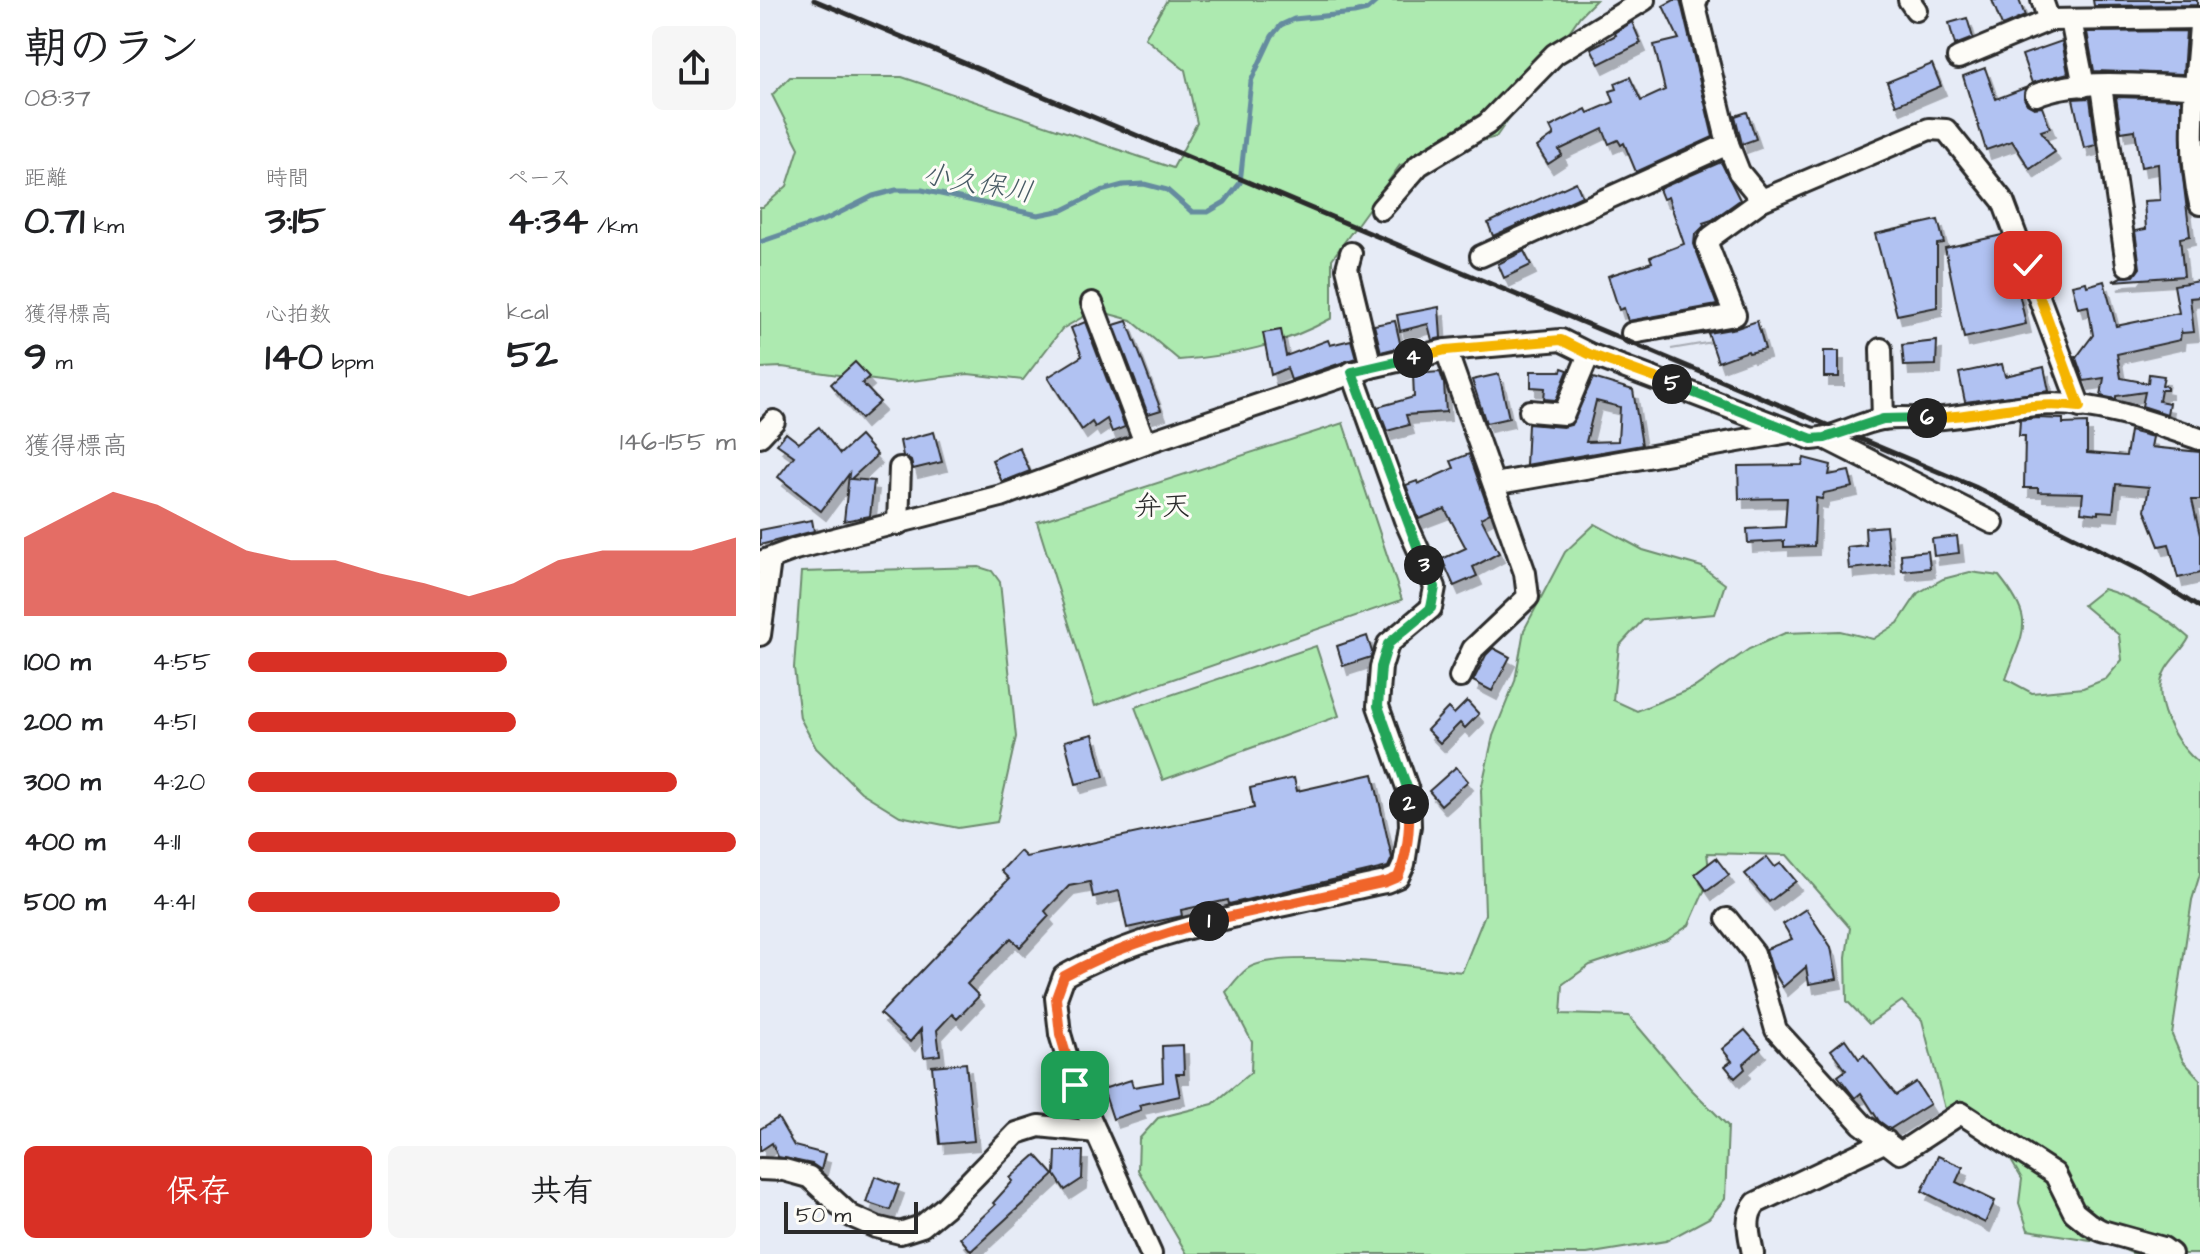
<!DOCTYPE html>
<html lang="ja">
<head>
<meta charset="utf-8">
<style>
  :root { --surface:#fff; --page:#f6f6f6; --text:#202124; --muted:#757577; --accent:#d93025 }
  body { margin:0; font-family:"Architects Daughter","Klee One",sans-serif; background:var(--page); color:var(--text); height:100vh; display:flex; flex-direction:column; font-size:30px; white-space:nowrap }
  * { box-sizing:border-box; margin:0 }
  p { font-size:26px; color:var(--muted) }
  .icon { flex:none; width:44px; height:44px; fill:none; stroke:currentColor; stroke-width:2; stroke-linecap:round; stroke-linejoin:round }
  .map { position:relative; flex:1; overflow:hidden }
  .side { display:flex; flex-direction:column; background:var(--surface); width:760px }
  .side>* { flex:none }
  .scale { position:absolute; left:24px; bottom:20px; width:134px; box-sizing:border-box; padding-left:8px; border:4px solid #2b2b2b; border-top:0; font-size:22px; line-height:28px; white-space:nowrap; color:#2b2b2b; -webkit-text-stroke:6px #fdfcf7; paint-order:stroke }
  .pin { position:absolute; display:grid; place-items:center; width:68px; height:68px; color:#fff; margin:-34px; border-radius:16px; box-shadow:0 4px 12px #0006 }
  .km { position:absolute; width:40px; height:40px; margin:-20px; border-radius:50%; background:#222; color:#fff; font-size:22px; line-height:40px; text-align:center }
  .round { display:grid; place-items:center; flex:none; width:84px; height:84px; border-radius:12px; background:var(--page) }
  .headline { display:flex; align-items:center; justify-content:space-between; height:136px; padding:0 24px }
  h1 { font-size:44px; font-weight:800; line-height:60px }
  .metrics { display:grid; grid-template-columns:repeat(3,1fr); gap:12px; height:136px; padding:8px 24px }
  .metrics div { display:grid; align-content:center }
  .metrics b { font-size:40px; font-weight:800 }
  .metrics small { font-size:22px; font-weight:400 }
  .metrics p { font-size:22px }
  .chart { height:224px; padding:16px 24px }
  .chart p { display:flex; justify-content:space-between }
  .chart svg { width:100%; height:144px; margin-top:8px; fill:var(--accent); opacity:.7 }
  .primary-button { display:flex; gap:16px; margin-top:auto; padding:16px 24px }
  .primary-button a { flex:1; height:92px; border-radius:12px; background:var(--accent); color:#fff; font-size:32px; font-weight:800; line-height:92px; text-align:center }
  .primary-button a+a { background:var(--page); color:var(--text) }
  ul { padding:0 24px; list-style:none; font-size:26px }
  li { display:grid; grid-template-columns:128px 96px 1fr; align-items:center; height:60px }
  li i { height:20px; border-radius:10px; background:var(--accent) }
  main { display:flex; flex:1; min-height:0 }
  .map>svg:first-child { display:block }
</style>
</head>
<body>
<main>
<section class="side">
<div class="headline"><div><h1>朝のラン</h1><p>08:37</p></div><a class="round"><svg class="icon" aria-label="share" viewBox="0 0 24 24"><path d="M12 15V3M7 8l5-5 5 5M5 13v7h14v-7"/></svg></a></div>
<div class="metrics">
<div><p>距離</p><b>0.71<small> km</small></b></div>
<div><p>時間</p><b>3:15</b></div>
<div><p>ペース</p><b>4:34<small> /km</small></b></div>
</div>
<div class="metrics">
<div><p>獲得標高</p><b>9<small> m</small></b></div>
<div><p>心拍数</p><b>140<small> bpm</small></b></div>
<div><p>kcal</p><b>52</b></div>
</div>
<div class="chart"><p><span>獲得標高</span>146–155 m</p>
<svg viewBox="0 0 160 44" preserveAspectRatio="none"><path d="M0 44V20L10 13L20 6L30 10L40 17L50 24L60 27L70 27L80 31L90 34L100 38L110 34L120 27L130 24L140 24L150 24L160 20V44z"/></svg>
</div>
<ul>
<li><b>100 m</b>4:55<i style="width:53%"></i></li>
<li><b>200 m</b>4:51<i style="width:55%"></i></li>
<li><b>300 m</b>4:20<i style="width:88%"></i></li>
<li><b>400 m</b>4:11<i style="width:100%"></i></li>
<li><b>500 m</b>4:41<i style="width:64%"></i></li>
</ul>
<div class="primary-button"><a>保存</a><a>共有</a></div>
</section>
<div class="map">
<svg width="1440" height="1254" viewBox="0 0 1440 1254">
  <defs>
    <filter id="shadow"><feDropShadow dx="5" dy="9" stdDeviation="0" flood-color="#0004"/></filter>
  </defs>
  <rect width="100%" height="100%" fill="#e6ebf6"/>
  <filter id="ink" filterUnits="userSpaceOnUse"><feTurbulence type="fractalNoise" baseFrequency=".0125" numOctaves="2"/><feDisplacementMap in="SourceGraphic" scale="16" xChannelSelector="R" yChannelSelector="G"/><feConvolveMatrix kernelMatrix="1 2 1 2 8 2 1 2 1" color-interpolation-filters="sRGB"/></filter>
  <g filter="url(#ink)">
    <g fill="#adeab0" stroke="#6c8a6e" stroke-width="2">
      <path d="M407 0H836L820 16 736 137 640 165 572 259V318C523 345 474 356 419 360L371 320 335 310 302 329 263 380 208 374 135 383 22 367 0 368V207H3L27 186 39 148 12 95 30 77H142L413 168 437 123 425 70 385 38Z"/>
      <path d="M583 423 642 600 335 706 277 522Z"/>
      <path d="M835 524 883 550 942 567 965 584 955 614 883 620 859 646 853 700 877 711 935 687 989 649 1025 633 1080 631 1113 639 1138 623 1158 593 1183 579 1210 572 1239 576C1276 622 1264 628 1246 679L1272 693 1323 688 1346 679 1362 660 1359 635 1323 605 1343 589C1376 598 1403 615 1429 638 1423 650 1413 657 1406 669 1389 698 1415 745 1440 764V874L1432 900 1412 1035 1423 1061 1440 1079V1254H1374L1349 1243 1268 1230 1259 1203 1262 1179 1249 1157 1227 1135 1202 1126 1185 1109 1162 1020 1142 1001 1109 1024 1087 1001 1086 957 1090 928 1027 855 947 853 950 878 929 925 907 940 830 965 803 984 801 1014 869 1016 930 1088 968 1126 965 1199 949 1218 906 1241 827 1254H427L378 1170 379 1139 398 1118 453 1104 491 1072 492 1042 466 992C472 985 479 975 487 969 517 947 661 967 702 972L725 914 721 790 733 736 755 681 764 630 805 552Z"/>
      <path d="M219 567 232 571 240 582 256 737 237 822 198 828 140 816 101 792 56 748 40 718 34 668 41 572Z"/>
      <path d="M556 646 579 716 403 780 375 707Z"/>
    </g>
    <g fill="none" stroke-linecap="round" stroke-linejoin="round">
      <path stroke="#658b9f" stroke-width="5" d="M0 242 67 219 113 196 136 190H162L278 215 303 210 341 191 363 185 384 184 407 190 432 212H448L465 202 480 183 491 81 512 36 521 25 534 19 594 13 607 10 618 0"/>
    </g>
    <g fill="#b1c2f2" stroke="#2b2b2b" stroke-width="2" fill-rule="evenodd" filter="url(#shadow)">
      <path d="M914 0H920L921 3 953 137 876 172 864 143 861 145 858 140 849 144 843 129 799 150 802 155 788 164 777 147 794 135 790 127 826 109 828 113 854 102 850 91 857 89 855 83 870 77 881 101 905 90 894 45 919 39 903 6Z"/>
      <path d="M1232 0H1259L1265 16 1242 26Z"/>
      <path d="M1333 0H1437V5L1334 6Z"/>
      <path d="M1207 18 1213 38 1195 45 1189 23Z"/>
      <path d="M872 22 881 43 839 64 831 48 856 35 855 33Z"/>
      <path d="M1426 31 1423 74 1334 71 1327 32Z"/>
      <path d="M1302 41 1308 73 1272 83 1262 55Z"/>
      <path d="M1172 64 1181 86 1136 105 1127 82Z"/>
      <path d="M1225 68 1236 99 1265 88 1264 98 1267 104 1274 108 1282 107 1290 128 1281 131 1295 152 1270 169 1252 141 1226 150 1203 76Z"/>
      <path d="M1356 97 1421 99V161L1430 236 1420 238 1424 276 1353 281 1361 277 1374 276 1380 268 1375 231 1386 229 1384 201 1400 200 1398 164 1381 167 1375 130 1361 132Z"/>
      <path d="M1330 98 1336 145 1324 148 1313 99Z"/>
      <path d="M987 112 996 139 982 144 975 116Z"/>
      <path d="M961 162 980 200 952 220 943 223 944 226 935 235 934 244 957 305 868 321 864 308 859 310 848 276 892 262 890 257 924 244 908 197 903 199 899 189Z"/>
      <path d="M816 182 822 196 733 236 728 223Z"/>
      <path d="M1178 220 1184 243 1177 244V307L1137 315 1115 234Z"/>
      <path d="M1242 235 1253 266 1266 324 1204 338 1185 248Z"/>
      <path d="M764 251 771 265 744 278 738 264Z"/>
      <path d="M1344 281 1356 326 1419 313 1414 285 1440 281V297L1430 298 1434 332 1422 333 1421 331 1420 340 1357 354 1361 378 1388 383 1389 374 1404 376 1402 385 1407 386V390H1401L1399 401 1409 403 1407 414 1382 406 1385 392 1356 396V399L1341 396 1344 378 1324 381 1316 358 1333 335 1328 306 1318 308 1312 285 1326 282 1327 286Z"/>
      <path d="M679 307 681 338 672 340 668 324 640 331 637 315Z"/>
      <path d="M367 321 401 410 388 414 354 325Z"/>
      <path d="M635 321 641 347 621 352 614 325Z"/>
      <path d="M997 321 1005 349 989 353 988 351 958 362 948 333 906 340 977 328Z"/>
      <path d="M325 322 365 427 352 432 347 419 335 427 332 422 322 430 288 377 322 356 311 328Z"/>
      <path d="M521 330 526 356 568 340 570 345 591 340 596 358 531 380 527 368 511 375 503 333Z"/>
      <path d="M1177 341 1176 365 1144 366 1142 345Z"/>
      <rect x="1064" y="351" width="15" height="26"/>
      <path d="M95 362 109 377 102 383 120 402 101 419 71 384Z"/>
      <path d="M1242 364 1245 376 1284 367 1289 391 1205 402 1199 373Z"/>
      <path d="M802 368 808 370 796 400 784 399 785 388 771 387V371H801Z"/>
      <path d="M680 372 684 384 686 412 646 415 649 425 627 431 618 407 654 397 653 374Z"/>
      <path d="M739 374 749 418 726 423 712 380Z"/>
      <path d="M833 378 873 390 882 445 766 465 768 424 803 427 811 425ZM836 401 860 407 858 441 826 442Z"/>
      <path d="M1277 418 1303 419V424L1327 423V453L1366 456 1370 431 1393 437 1391 447 1440 452V500H1432L1440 535V573L1418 578 1409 544 1399 546 1385 510 1389 487 1356 484 1353 512 1338 511V514L1321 512 1323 493 1278 492V488H1264L1265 436H1259L1260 420Z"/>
      <path d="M59 427 80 454 100 436 117 455 91 479 114 481 110 516 84 521 89 474 61 511 18 477 34 456 17 444 26 433 39 443Z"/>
      <path d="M174 432 182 462 153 469 151 461 143 456 140 441Z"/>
      <path d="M259 447 270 471 242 482 232 460Z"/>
      <path d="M709 454 730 513 721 518 739 553 713 567 717 576 694 586 682 559 706 548 685 509 659 519 646 485 657 481 658 484 694 468 691 461Z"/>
      <path d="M1044 458 1071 465 1069 475 1089 471 1093 487 1064 493 1062 499 1056 498 1054 546 1024 547V541L988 543 987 529 1025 527 1027 498 979 499 978 466 1042 465Z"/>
      <path d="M52 520 54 531 0 545V530Z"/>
      <path d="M1126 526 1130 565 1089 569 1087 547 1106 545 1105 528Z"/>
      <path d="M1197 536 1199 553 1174 556 1172 539Z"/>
      <path d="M1168 551 1170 568 1142 571 1141 554Z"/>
      <path d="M607 636 612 652 611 657 583 666 577 646Z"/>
      <path d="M733 648 750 657 732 691 713 681 726 655Z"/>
      <path d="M707 701 719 714 705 728 700 723 680 743 667 730 688 708 694 714Z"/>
      <path d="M333 734 344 777 316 784 305 741Z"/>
      <path d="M696 767 708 781 681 805 669 791Z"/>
      <path d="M613 774 632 858 628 867 469 904 468 900 421 910 422 916 367 928 359 891 333 897 330 882 309 886 285 911 289 916 260 947 251 938 207 984 219 996 197 1019 192 1014 177 1030 180 1055 164 1057 161 1029 150 1042 120 1014 249 879 241 871 260 851 266 857 494 808 490 788 534 778 537 791Z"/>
      <path d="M1007 857 1015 867 1021 863 1036 881 1009 902 985 874Z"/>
      <path d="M956 858 969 875 947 891 935 874Z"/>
      <path d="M1046 909 1071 947 1077 979 1049 984 1046 967 1023 987 1012 969 1006 949 1032 939 1023 924Z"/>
      <path d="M985 1030 1001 1048 983 1064 985 1069 975 1078 965 1066 972 1061 962 1049Z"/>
      <path d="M1085 1039 1099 1059 1104 1055 1136 1095 1156 1082 1170 1104 1130 1129 1119 1121 1101 1093 1095 1098 1078 1076 1086 1070 1071 1050Z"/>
      <path d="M423 1045 424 1074H416L420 1096 379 1105 381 1110 353 1119 343 1089 371 1080 373 1087 403 1082 402 1046Z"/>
      <path d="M206 1063 214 1141 180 1144 172 1066Z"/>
      <path d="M18 1118 34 1146 65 1154 61 1170 52 1164 18 1157 12 1143 0 1151V1129Z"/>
      <path d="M296 1151H323L322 1179 305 1190 295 1175Z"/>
      <path d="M276 1155 294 1175 211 1251 200 1238 235 1205 233 1203 253 1181 250 1178Z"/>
      <path d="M1178 1156 1203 1167 1196 1182 1235 1201 1225 1223 1162 1191Z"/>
      <path d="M115 1176 139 1185 130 1210 106 1202Z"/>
    </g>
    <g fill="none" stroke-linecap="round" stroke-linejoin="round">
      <defs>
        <g id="minor">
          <path d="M937 0 934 2 968 144 979 172 1002 200"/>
          <path d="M1149 0 1156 10"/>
          <path d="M1282 0 1289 20"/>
          <path d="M1311 20 1324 86"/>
          <path d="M1440 25C1436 85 1426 146 1440 204"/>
          <path d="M1198 58 1289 20 1440 18"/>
          <path d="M1341 86 1367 265"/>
          <path d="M1276 95C1317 77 1389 86 1436 87"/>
          <path d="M621 209 659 165 727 124 795 54 884 0"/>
          <path d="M591 253 587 268 611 367"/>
          <path d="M721 256 968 144"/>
          <path d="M332 303 385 443"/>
          <path d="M872 333 975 315 947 244 951 237 1002 200 1169 129 1186 130 1243 201 1320 407"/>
          <path d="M1121 349 1123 419"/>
          <path d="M686 350 765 573 768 597 713 649 700 677"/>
          <path d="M770 411 804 414 829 354"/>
          <path d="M0 436 14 421"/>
          <path d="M1065 438 1233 523"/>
          <path d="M734 484 1029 432"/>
          <path d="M138 524 140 468"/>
          <path d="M0 562 35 549 241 496 385 443 611 367 686 350 801 340 829 354 1052 439C1077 438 1098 423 1122 419 1142 416 1163 420 1183 418 1220 414 1255 405 1292 404 1342 404 1393 423 1440 439"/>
          <path d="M0 635 10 560"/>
          <path d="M967 919 994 953 1016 1030 1102 1124 1140 1153 1201 1113 1295 1174 1314 1212 1329 1224 1342 1231 1403 1248 1411 1254"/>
          <path d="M0 1169 24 1170 49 1177 91 1216 116 1227 140 1233 162 1226 185 1207 257 1133 279 1126 336 1132"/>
          <path d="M391 1254 315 1085 300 1034 296 998 304 976C378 935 460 920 542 901 570 895 598 887 626 882L638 877 644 864 650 826 649 793 618 706 621 667 628 644 671 608 675 587 645 520 592 372"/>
          <path d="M993 1254C990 1236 983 1218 996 1203L1126 1141"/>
        </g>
      </defs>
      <use href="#minor" stroke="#2b2b2b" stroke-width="26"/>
      <use href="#minor" stroke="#fdfcf7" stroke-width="20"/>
      <path stroke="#2b2b2b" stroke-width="5" d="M54 0 1215 487 1383 572 1440 608"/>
    </g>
  </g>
  <g fill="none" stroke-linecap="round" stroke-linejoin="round" filter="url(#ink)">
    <defs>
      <path id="split-1" d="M315 1085 300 1034 296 998 304 976C349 951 399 935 449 921"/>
      <path id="split-2" d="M449 921 626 882 638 877C648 854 650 829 649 804"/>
      <path id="split-3" d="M649 804V793L618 706 621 667 628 644 671 608 675 587 664 565"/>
      <path id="split-4" d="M653 358 592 372 664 565"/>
      <path id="split-5" d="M653 358 686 350 801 340 829 354 912 384"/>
      <path id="split-6" d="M912 384 1052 439 1065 438 1123 419 1167 418"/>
      <path id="split-7" d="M1167 418C1220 417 1265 400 1320 407L1268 265"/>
    </defs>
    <use href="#split-1" stroke="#fff" stroke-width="16"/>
    <use href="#split-2" stroke="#fff" stroke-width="16"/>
    <use href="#split-3" stroke="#fff" stroke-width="16"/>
    <use href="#split-4" stroke="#fff" stroke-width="16"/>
    <use href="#split-5" stroke="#fff" stroke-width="16"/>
    <use href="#split-6" stroke="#fff" stroke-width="16"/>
    <use href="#split-7" stroke="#fff" stroke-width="16"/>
    <use href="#split-1" stroke="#f0652b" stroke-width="10"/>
    <use href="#split-2" stroke="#f0652b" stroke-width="10"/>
    <use href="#split-3" stroke="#22a559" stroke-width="10"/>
    <use href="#split-4" stroke="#22a559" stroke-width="10"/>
    <use href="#split-5" stroke="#f5b400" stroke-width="10"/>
    <use href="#split-6" stroke="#22a559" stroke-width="10"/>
    <use href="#split-7" stroke="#f5b400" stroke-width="10"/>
  </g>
  <g text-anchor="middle" stroke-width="6" stroke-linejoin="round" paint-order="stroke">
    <g font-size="28" font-style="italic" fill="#485b65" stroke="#fdfcf7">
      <text transform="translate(218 182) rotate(10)" y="10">小久保川</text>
    </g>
    <g font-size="28" fill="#2b2b2b" stroke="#fdfcf7">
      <text x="402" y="515">弁天</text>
    </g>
  </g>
</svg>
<div class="scale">50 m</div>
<div class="pin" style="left:315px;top:1085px;background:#1e9e55"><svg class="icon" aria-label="arrive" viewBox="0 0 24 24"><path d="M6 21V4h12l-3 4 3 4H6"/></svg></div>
<div class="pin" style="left:1268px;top:265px;background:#d93025"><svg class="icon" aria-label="check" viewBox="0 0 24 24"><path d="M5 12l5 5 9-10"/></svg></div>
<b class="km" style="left:449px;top:921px">1</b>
<b class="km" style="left:649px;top:804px">2</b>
<b class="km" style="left:664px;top:565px">3</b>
<b class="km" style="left:653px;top:358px">4</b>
<b class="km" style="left:912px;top:384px">5</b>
<b class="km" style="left:1167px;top:418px">6</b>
</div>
</main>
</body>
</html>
